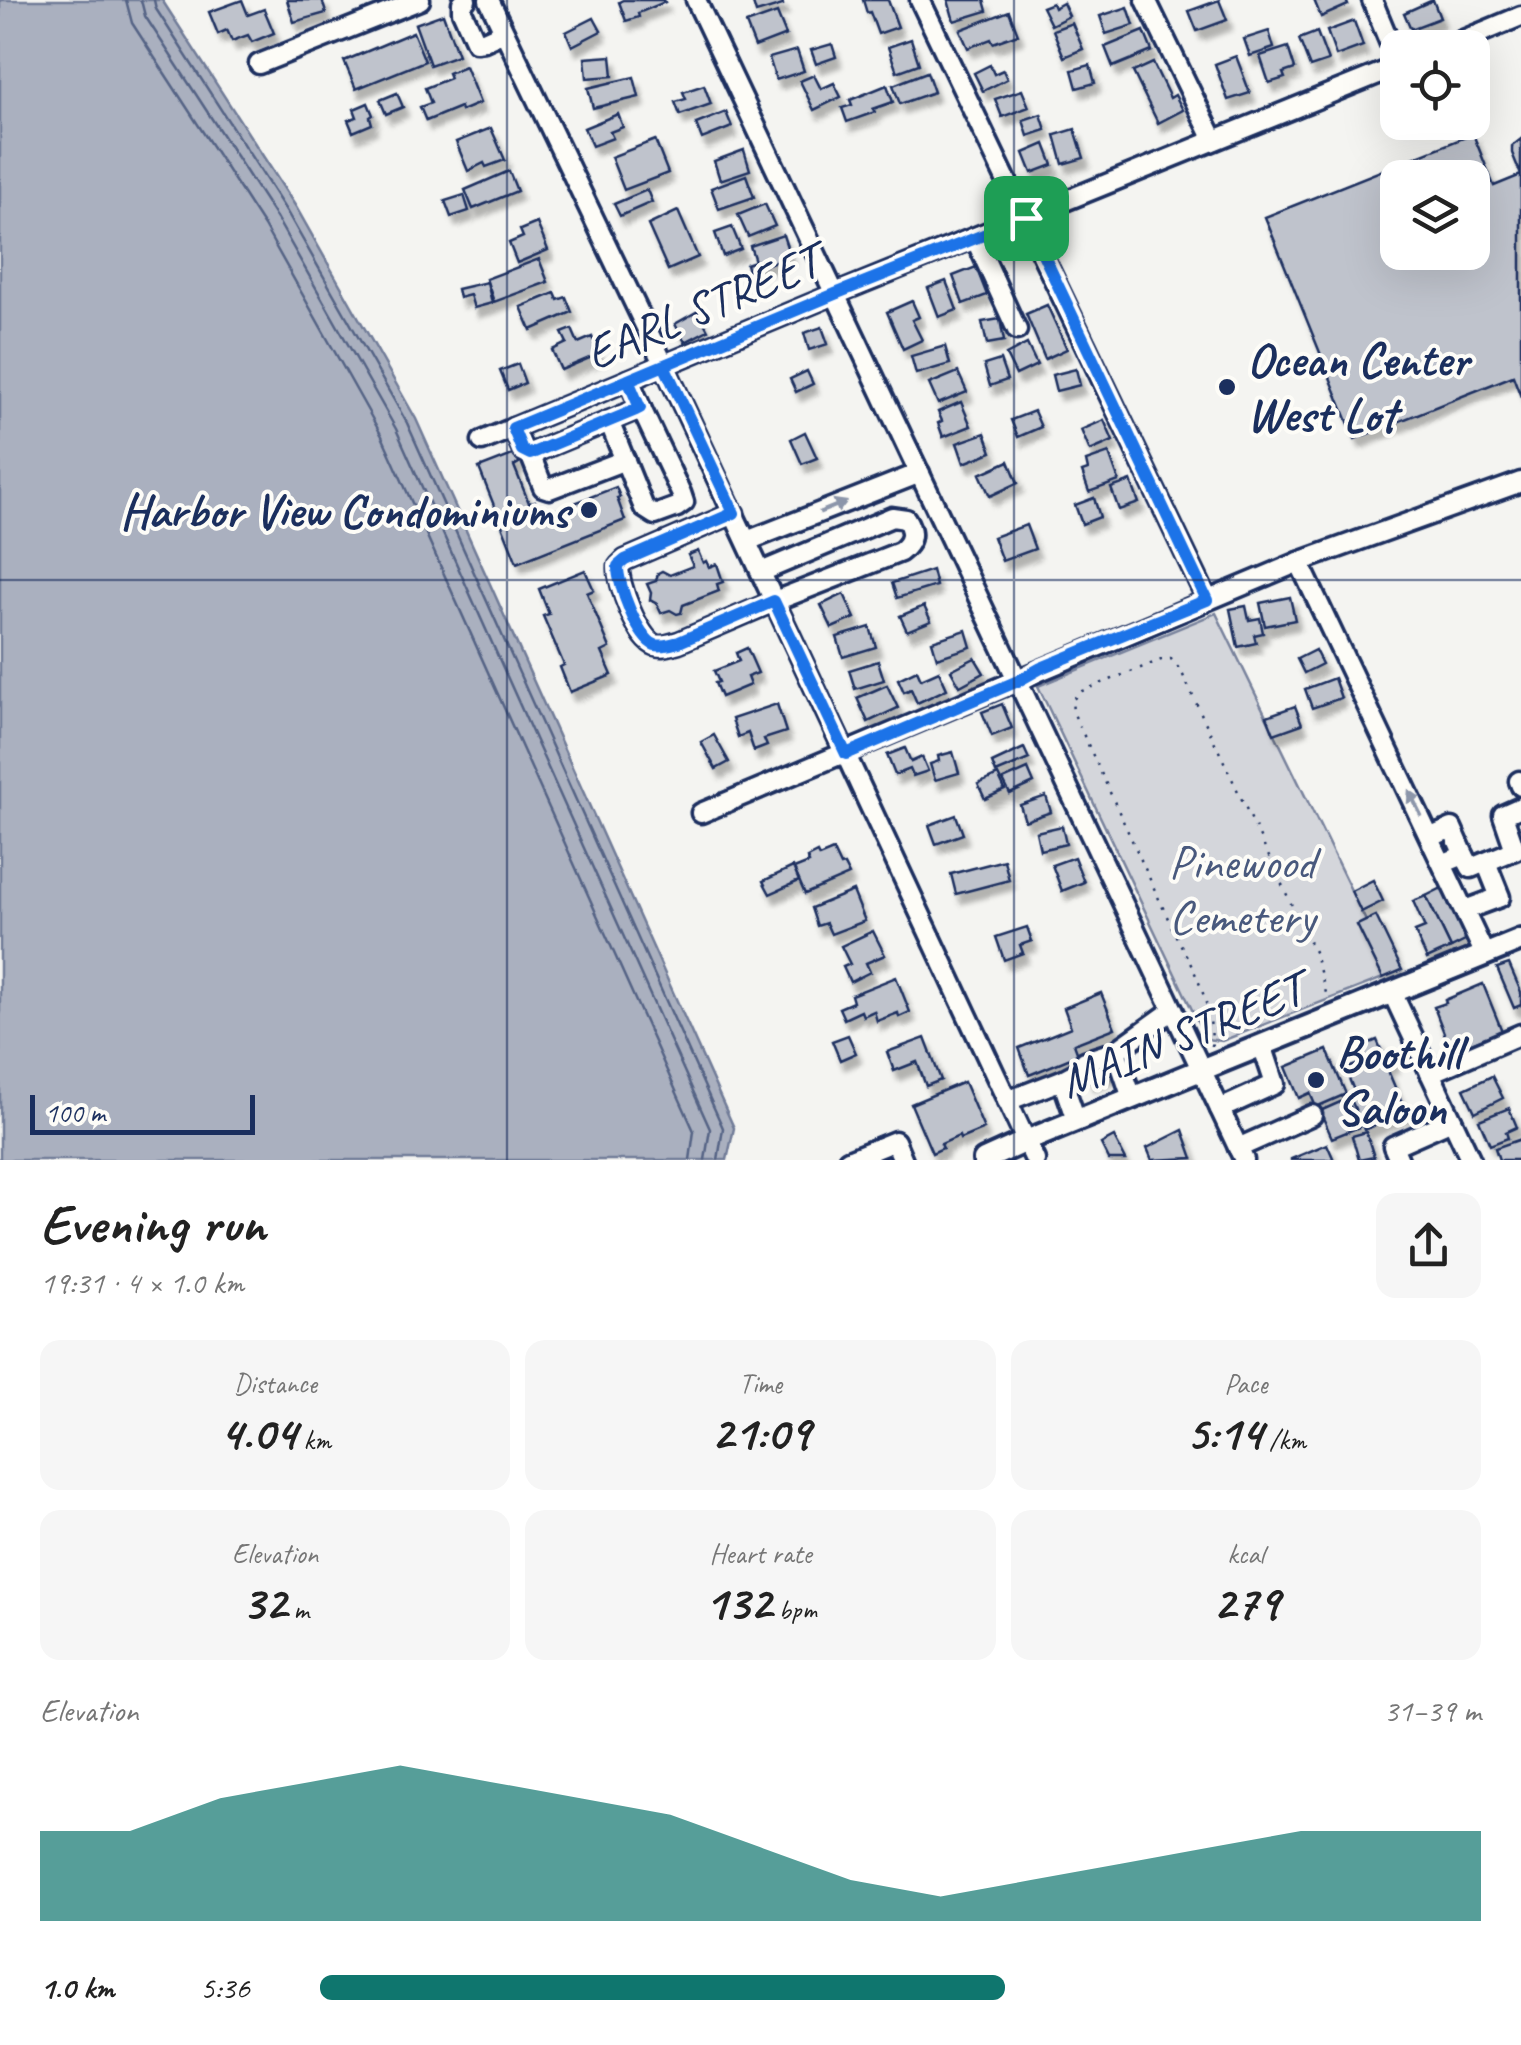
<!DOCTYPE html>
<html lang="en">
<head>
<meta charset="utf-8">
<style>
  :root { --surface:#fff; --page:#f6f6f6; --text:#222; --muted:#767676; --accent:#0f766e }
  body { margin:0; font-family:Caveat,sans-serif; background:var(--page); color:var(--text); height:100vh; display:flex; flex-direction:column; font-size:38px; white-space:nowrap }
  * { box-sizing:border-box; margin:0 }
  p { font-size:32px; color:var(--muted) }
  .icon { flex:none; width:55px; height:55px; fill:none; stroke:currentColor; stroke-width:2; stroke-linecap:round; stroke-linejoin:round }
  .map { position:relative; height:1160px; overflow:hidden }
  .details { display:flex; flex-direction:column; background:var(--surface); flex:1 }
  .details>* { flex:none }
  .tools { position:absolute; left:1380px; top:30px; display:grid; gap:20px }
  .tools a { display:grid; place-items:center; width:110px; height:110px; border-radius:20px; background:var(--surface); box-shadow:0 10px 40px #0002; font-size:50px }
  .scale { position:absolute; left:30px; bottom:25px; width:225px; box-sizing:border-box; padding-left:10px; border:5px solid #1b2f5e; border-top:0; font-size:28px; line-height:35px; white-space:nowrap; color:#1b2f5e; -webkit-text-stroke:8px #fdfcf7; paint-order:stroke }
  .pin { position:absolute; display:grid; place-items:center; width:85px; height:85px; color:#fff; margin:-42px; border-radius:20px; box-shadow:0 5px 15px #0006 }
  .round { display:grid; place-items:center; flex:none; width:105px; height:105px; border-radius:20px; background:var(--page) }
  .head { display:flex; align-items:center; justify-content:space-between; height:170px; padding:0 40px }
  h1 { font-size:55px; font-weight:700; line-height:75px }
  .metrics { display:grid; grid-template-columns:repeat(3,1fr); gap:15px; height:170px; padding:10px 40px }
  .metrics div { display:grid; align-content:center; border-radius:20px; background:var(--page); text-align:center }
  .metrics b { font-size:50px; font-weight:700 }
  .metrics small { font-size:28px; font-weight:400 }
  .metrics p { font-size:28px }
  .chart { height:280px; padding:20px 40px }
  .chart p { display:flex; justify-content:space-between }
  .chart svg { width:100%; height:180px; margin-top:10px; fill:var(--accent); opacity:.7 }
  ul { padding:0 40px; list-style:none; font-size:32px }
  li { display:grid; grid-template-columns:160px 120px 1fr; align-items:center; height:75px }
  li i { height:25px; border-radius:12px; background:var(--accent) }
  .map>svg:first-child { display:block }
</style>
</head>
<body>
<div class="map">
<svg width="1521" height="1160" viewBox="0 0 1521 1160">
  <defs>
    <filter id="shadow"><feDropShadow dx="5" dy="9" stdDeviation="2.5" flood-color="#0004"/></filter>
  </defs>
  <rect width="100%" height="100%" fill="#f4f4f1"/>
  <filter id="ink" filterUnits="userSpaceOnUse"><feTurbulence type="fractalNoise" baseFrequency=".01" numOctaves="2"/><feDisplacementMap in="SourceGraphic" scale="20" xChannelSelector="R" yChannelSelector="G"/><feConvolveMatrix kernelMatrix="1 2 1 2 8 2 1 2 1" color-interpolation-filters="sRGB"/></filter>
  <g filter="url(#ink)">
    <path fill="#d4d6db" stroke="#78829c" stroke-width="2.5" d="M1216 613 1366 921 1358 926 1383 978 1222 1041 1206 1039 1038 686Z"/>
    <path fill="#aab0bf" stroke="#717c98" stroke-width="2.5" d="M0 0H162L296 207 416 419 734 1128 727 1160H0Z"/>
    <g fill="none" stroke-linecap="round" stroke-linejoin="round">
      <g stroke="#546385" stroke-width="2.5">
        <path d="M126 0 132 23 264 226 382 436 694 1131 690 1160"/>
        <path d="M141 0 145 16 277 219 396 429 710 1129 705 1160"/>
        <path d="M154 0 156 9 287 212 407 423 723 1128 718 1160"/>
      </g>
    </g>
    <g fill="#bfc3cc" stroke="#1b2f5e" stroke-width="2.5" fill-rule="evenodd" filter="url(#shadow)">
      <path d="M242 0 248 15 264 9 274 33 252 42 248 35 232 41 227 30 218 34 209 12Z"/>
      <path d="M287 0H322L326 13 294 22Z"/>
      <path d="M623 0H664L665 2 638 13 639 17 626 21 619 2Z"/>
      <path d="M752 0H782L783 5 756 13Z"/>
      <path d="M863 0H888L898 27 878 34 870 12 867 13Z"/>
      <path d="M948 0H984L987 11 954 21Z"/>
      <path d="M1219 0 1227 20 1197 31 1189 11Z"/>
      <path d="M1314 0H1346L1348 5 1321 17Z"/>
      <path d="M1433 0 1440 18 1411 29 1404 13Z"/>
      <path d="M1052 3 1054 8 1063 3 1069 16 1051 25 1042 7Z"/>
      <path d="M1128 7 1134 25 1106 34 1100 16Z"/>
      <path d="M1009 11 1018 34 993 43 991 39 968 48 960 30Z"/>
      <path d="M777 13 786 35 755 47 746 24Z"/>
      <path d="M443 14 458 55 430 65 415 24Z"/>
      <path d="M594 18 601 31 572 46 566 32Z"/>
      <path d="M1354 21 1363 46 1336 56 1327 31Z"/>
      <path d="M1072 23 1083 49 1064 57 1053 30Z"/>
      <path d="M1144 31 1152 51 1113 67 1105 47Z"/>
      <path d="M1269 31 1274 48 1250 56 1244 39Z"/>
      <path d="M413 32 425 61 356 89 344 61Z"/>
      <path d="M1317 32 1328 61 1310 67 1299 39Z"/>
      <path d="M911 39 919 64 897 72 888 47Z"/>
      <path d="M832 44 836 57 816 64 811 50Z"/>
      <path d="M1288 47 1295 69 1283 73 1285 78 1269 83 1260 56Z"/>
      <path d="M797 50 804 71 776 80 769 58Z"/>
      <path d="M611 56 613 76 587 78 585 58Z"/>
      <path d="M1236 56 1250 93 1228 100 1215 64Z"/>
      <path d="M1153 63 1170 98 1175 95 1183 110 1158 123 1133 72Z"/>
      <path d="M990 65 994 74 1003 70 1007 79 983 91 974 73Z"/>
      <path d="M1090 65 1095 83 1077 88 1072 70Z"/>
      <path d="M465 66 480 103 461 111 460 107 426 121 420 107 431 103 425 88 450 78 448 73Z"/>
      <path d="M927 72 934 92 900 104 893 85Z"/>
      <path d="M814 75 821 89 834 83 841 97 814 110 800 81Z"/>
      <path d="M634 77 639 97 593 108 588 88Z"/>
      <path d="M704 85 711 104 680 115 675 102 686 99 683 92Z"/>
      <path d="M887 85 893 102 873 109 875 112 847 122 842 108 852 105 850 100Z"/>
      <path d="M1022 90 1029 107 1002 117 995 99Z"/>
      <path d="M397 93 403 107 386 114 380 100Z"/>
      <path d="M368 103 373 115 370 117 372 124 353 132 348 120 357 117 354 109Z"/>
      <path d="M726 112 732 127 702 139 696 124Z"/>
      <path d="M618 114 623 127 610 132 613 138 592 146 584 128Z"/>
      <path d="M1041 114 1046 130 1028 136 1023 120Z"/>
      <path d="M491 128 505 160 486 167 484 163 468 171 456 142Z"/>
      <path d="M1075 129 1084 158 1063 164 1055 135Z"/>
      <path d="M1473 134 1494 186 1521 175 1512 153V146L1521 139V397L1513 376 1355 439 1265 217ZM1398 178H1472V252H1398Z"/>
      <path d="M655 140 668 173 624 190 611 157Z"/>
      <path d="M1045 144 1053 165 1032 173 1024 153Z"/>
      <path d="M744 150 750 170 720 180 714 161Z"/>
      <path d="M509 171 517 191 473 209 465 190Z"/>
      <path d="M746 175 754 197 719 209 711 188Z"/>
      <path d="M647 190 652 202 620 216 614 204Z"/>
      <path d="M464 195 469 211 451 217 445 201Z"/>
      <path d="M765 204 775 226 748 237 738 215Z"/>
      <path d="M678 211 698 257 668 270 648 225Z"/>
      <path d="M537 223 548 250 517 263 509 243 523 237 520 230Z"/>
      <path d="M732 227 741 249 723 256 715 233Z"/>
      <path d="M783 235 790 256 748 271 746 264 755 261 750 246Z"/>
      <path d="M539 259 548 282 494 302 486 279Z"/>
      <path d="M976 267 987 295 963 304 953 276Z"/>
      <path d="M946 281 957 310 939 317 928 288Z"/>
      <path d="M487 282 492 303 474 308 470 295 459 298 457 289Z"/>
      <path d="M555 293 558 300 566 297 572 312 531 330 521 307Z"/>
      <path d="M912 301 919 317 912 320 922 340 903 349 887 312Z"/>
      <path d="M1047 305 1067 349 1045 359 1026 314Z"/>
      <path d="M698 311 708 330 685 342 675 324Z"/>
      <path d="M1000 319 1004 341 987 344 982 322Z"/>
      <path d="M822 327 828 344 809 350 804 333Z"/>
      <path d="M572 329 578 343 592 337 599 354 561 370 552 350 567 343 562 333Z"/>
      <path d="M1027 344 1037 365 1016 375 1006 355Z"/>
      <path d="M945 346 950 364 916 374 911 356Z"/>
      <path d="M1000 360 1007 380 990 386 984 365Z"/>
      <path d="M518 364 525 383 508 390 500 371Z"/>
      <path d="M1076 369 1080 385 1056 391 1052 375Z"/>
      <path d="M807 371 813 384 796 392 790 379Z"/>
      <path d="M958 372 967 392 938 404 929 384Z"/>
      <path d="M961 402 971 426 943 437 938 423 942 421 938 412Z"/>
      <path d="M1034 411 1041 427 1018 437 1011 420Z"/>
      <path d="M1104 420 1113 441 1090 451 1081 430Z"/>
      <path d="M805 432 817 458 802 464 791 439Z"/>
      <path d="M985 433 992 452 964 463 957 443Z"/>
      <path d="M1109 453 1119 481 1089 492 1082 472 1088 470 1086 461Z"/>
      <path d="M515 454 519 463 514 466 529 503 535 501 541 516 616 487 620 497 617 498 625 520 517 563 479 468Z"/>
      <path d="M1009 461 1018 483 990 496 980 474Z"/>
      <path d="M1131 481 1139 503 1119 510 1111 488Z"/>
      <path d="M1094 498 1100 517 1082 524 1075 505Z"/>
      <path d="M1026 525 1035 549 1002 561 993 537Z"/>
      <path d="M698 551 703 563 706 561 709 567 717 564 723 582 717 584 719 591 683 605 681 613 677 614 670 610 661 613 657 604 650 600 651 593 647 584 656 581 658 573 662 571 670 575 693 566 688 555Z"/>
      <path d="M585 570 594 590 587 593 610 648 602 652 612 675 570 692 560 667 564 665 543 616 549 614 539 589Z"/>
      <path d="M932 570 936 586 897 598 892 583Z"/>
      <path d="M844 594 855 618 832 628 821 605Z"/>
      <path d="M1290 597 1295 620 1265 626 1260 603Z"/>
      <path d="M924 606 931 621 907 631 900 616Z"/>
      <path d="M1246 606 1249 620 1260 618 1263 633 1254 635 1256 643 1238 647 1230 609Z"/>
      <path d="M870 627 876 647 843 657 837 637Z"/>
      <path d="M966 630 971 647 937 658 932 641Z"/>
      <path d="M747 648 758 673 747 677 750 685 721 697 715 683 719 682 714 671 739 661 736 653Z"/>
      <path d="M1315 650 1322 664 1304 673 1297 659Z"/>
      <path d="M975 658 984 673 960 686 951 670Z"/>
      <path d="M878 661 884 680 855 689 849 670Z"/>
      <path d="M917 670 921 679 939 671 947 689 917 703 911 689 904 692 898 679Z"/>
      <path d="M1334 678 1341 698 1312 708 1305 689Z"/>
      <path d="M887 685 898 708 868 722 857 698Z"/>
      <path d="M777 704 786 732 764 739 767 746 754 751 748 733 738 737 732 719Z"/>
      <path d="M1002 704 1012 728 992 736 982 712Z"/>
      <path d="M1295 706 1302 724 1274 734 1267 716Z"/>
      <path d="M714 735 729 762 716 769 701 742Z"/>
      <path d="M905 748 911 762 922 757 928 771 913 776 910 769 895 775 887 755Z"/>
      <path d="M1024 748 1029 759 996 773 992 763Z"/>
      <path d="M953 752 959 773 935 780 930 764 939 761 938 756Z"/>
      <path d="M1028 769 1034 783 1010 794 1003 780Z"/>
      <path d="M998 775 1005 790 985 799 978 784Z"/>
      <path d="M1046 796 1051 812 1025 821 1020 805Z"/>
      <path d="M956 815 963 834 936 844 929 825Z"/>
      <path d="M1062 826 1066 844 1040 850 1036 832Z"/>
      <path d="M833 851 840 866 844 865 849 875 805 894 794 869 809 863 807 858 817 853 819 857Z"/>
      <path d="M1074 857 1084 882 1062 891 1052 865Z"/>
      <path d="M1004 860 1009 880 956 894 951 874Z"/>
      <path d="M793 867 799 881 770 894 763 881Z"/>
      <path d="M1373 880 1383 901 1361 912 1351 891Z"/>
      <path d="M1444 887 1469 939 1451 948 1426 896Z"/>
      <path d="M853 891 865 921 831 934 826 923 817 926 811 908Z"/>
      <path d="M1426 896 1451 948 1427 959 1415 932 1425 928 1413 901Z"/>
      <path d="M1376 916 1402 970 1383 978 1357 925Z"/>
      <path d="M1027 927 1032 941 1020 945 1023 953 1004 960 996 937Z"/>
      <path d="M873 931 885 955 866 963 870 972 850 982 843 967 850 964 841 946Z"/>
      <path d="M1509 964 1521 992V1005L1514 1008 1497 968Z"/>
      <path d="M896 977 910 1012 899 1017 898 1013 877 1021 874 1011 863 1016 861 1011 844 1019 839 1008 853 1002 851 995Z"/>
      <path d="M1483 984 1502 1031 1451 1051 1434 1007 1446 1003 1445 1000Z"/>
      <path d="M1101 993 1115 1028 1074 1044 1078 1055 1029 1075 1019 1048 1071 1027 1064 1008Z"/>
      <path d="M848 1035 856 1053 840 1060 832 1041Z"/>
      <path d="M925 1038 941 1080 926 1086 917 1062 894 1071 887 1052Z"/>
      <path d="M1377 1040 1383 1054 1389 1052 1394 1063 1386 1066 1406 1113 1364 1130 1349 1095 1355 1093 1345 1069 1364 1062 1358 1048Z"/>
      <path d="M1327 1050 1346 1094 1316 1107 1310 1093 1299 1098 1286 1067Z"/>
      <path d="M1106 1058 1112 1074 1090 1082 1083 1067Z"/>
      <path d="M1492 1076 1503 1098 1475 1112 1464 1089Z"/>
      <path d="M964 1082 984 1129 960 1139 959 1136 941 1144 943 1148 932 1153 911 1104Z"/>
      <path d="M1347 1099 1359 1127 1332 1138 1320 1111Z"/>
      <path d="M1509 1108 1517 1127 1506 1132 1508 1138 1490 1145 1479 1120Z"/>
      <path d="M1183 1130 1193 1158 1152 1160 1147 1148Z"/>
      <path d="M1366 1132 1374 1157 1359 1160 1352 1136Z"/>
      <path d="M1114 1137 1126 1160H1109L1101 1144Z"/>
      <path d="M1521 1139V1160H1499L1495 1148Z"/>
      <path d="M1327 1144 1334 1160H1291V1159Z"/>
    </g>
    <g fill="none" stroke-linecap="round" stroke-linejoin="round">
      <defs>
        <g id="minor">
          <path d="M466 0 462 3V11L476 42 484 41 504 32"/>
          <path d="M489 0 664 365 1035 1160"/>
          <path d="M696 0 1244 1160"/>
          <path d="M920 0 1207 599"/>
          <path d="M1146 0 1214 140"/>
          <path d="M1372 0 1398 63"/>
          <path d="M1444 48 1521 16"/>
          <path d="M259 64 420 0"/>
          <path d="M975 238 1017 330"/>
          <path d="M609 421 644 508 655 515 677 507 684 502 681 493 641 408"/>
          <path d="M513 428 523 450 530 454 636 410 641 408 629 380"/>
          <path d="M482 441 835 294 1398 66"/>
          <path d="M530 454 543 487 549 489 625 460"/>
          <path d="M734 513 625 560 619 566C617 583 638 639 655 645 663 648 671 644 679 642L775 601 900 552C913 542 914 532 906 519L892 517 761 572"/>
          <path d="M747 541 920 473"/>
          <path d="M1299 562 1485 955"/>
          <path d="M1519 781 1521 786"/>
          <path d="M701 813 1299 562 1521 482"/>
          <path d="M1431 837 1452 828 1464 855"/>
          <path d="M1444 863 1464 855 1471 868 1515 850 1503 815 1521 807"/>
          <path d="M1465 910 1500 897 1486 862"/>
          <path d="M1392 992 1471 1160"/>
          <path d="M1116 1051 1132 1098"/>
          <path d="M1430 1073 1521 1034"/>
          <path d="M1062 1080 1076 1120"/>
          <path d="M1007 1101 1062 1080 1077 1072 1085 1061 1116 1051 1173 1010"/>
          <path d="M1220 1109 1275 1084 1262 1045"/>
          <path d="M1238 1148 1312 1115"/>
          <path d="M848 1160 895 1141 903 1160"/>
          <path d="M1399 1160 1393 1146 1452 1120"/>
        </g>
        <path id="major" d="M984 1160 1026 1141 1521 940"/>
      </defs>
      <use href="#minor" stroke="#1b2f5e" stroke-width="25"/>
      <use href="#major" stroke="#1b2f5e" stroke-width="28"/>
      <path stroke="#1b2f5e" stroke-width="2.5" stroke-dasharray="2.5 8" stroke-linecap="butt" d="M1212 1046C1212 1005 1196 972 1176 936L1073 712 1072 700 1082 691 1161 660 1171 659 1181 671 1315 954 1328 1000"/>
      <use href="#minor" stroke="#fdfcf7" stroke-width="18"/>
      <use href="#major" stroke="#fdfcf7" stroke-width="20"/>
    </g>
    <defs><path id="oneway-solid" d="M-6-.8H1V-3.2L6.5 0L1 3.2V.8H-6Z" transform="scale(2.5)"/></defs>
    <g fill="#8c96aa">
      <use href="#oneway-solid" transform="translate(833 507) rotate(-22)"/>
      <use href="#oneway-solid" transform="translate(1415 803) rotate(-116)"/>
    </g>
  </g>
  <g fill="none" stroke-linecap="round" stroke-linejoin="round" filter="url(#ink)">
    <defs>
      <path id="route" d="M1026 218 835 294 513 428 522 450 530 454 636 410 640 408 628 380 664 365 734 513 625 560 618 566C617 583 638 639 655 645 663 647 671 644 679 642L774 601 846 754 1018 681 1041 668 1207 600 1026 218"/>
    </defs>
    <use href="#route" stroke="#fff" stroke-width="20"/>
    <use href="#route" stroke="#1a73e8" stroke-width="12"/>
  </g>
  <path fill="none" stroke="#1b2f5e" stroke-width="2.5" stroke-opacity="0.55" d="M507 0V1160M1014 0V1160M0 580H1521"/>
  <g fill="#1b2f5e" stroke="#fdfcf7" stroke-width="4">
    <circle cx="1227" cy="387" r="10"/>
    <circle cx="589" cy="510" r="10"/>
    <circle cx="1316" cy="1080" r="10"/>
  </g>
  <g text-anchor="middle" stroke-width="8" stroke-linejoin="round" paint-order="stroke">
    <g font-size="48" fill="#1b2f5e" stroke="#fdfcf7">
      <text transform="translate(702 306) rotate(-23)" y="17">EARL STREET</text>
      <text transform="translate(1181 1034) rotate(-22)" y="17">MAIN STREET</text>
    </g>
    <g font-size="48" font-weight="bold" fill="#1b2f5e" stroke="#fdfcf7" text-anchor="start">
      <text x="1247" y="376">Ocean Center<tspan x="1247" dy="55">West Lot</tspan></text>
      <text x="569" y="527" text-anchor="end">Harbor View Condominiums</text>
      <text x="1336" y="1069">Boothill<tspan x="1336" dy="55">Saloon</tspan></text>
    </g>
    <g font-size="48" fill="#49597d" stroke="#fdfcf7">
      <text x="1242" y="878">Pinewood<tspan x="1242" dy="55">Cemetery</tspan></text>
    </g>
  </g>
</svg>
<div class="tools">
<a><svg class="icon" aria-label="locate" viewBox="0 0 24 24"><circle cx="12" cy="12" r="6"/><path d="M12 2v4M12 18v4M2 12h4M18 12h4"/></svg></a>
<a><svg class="icon" aria-label="layers" viewBox="0 0 24 24"><path d="M12 4l9 5-9 5-9-5zM3 14l9 5 9-5"/></svg></a>
</div>
<div class="scale">100 m</div>
<div class="pin" style="left:1026px;top:218px;background:#1e9e55"><svg class="icon" aria-label="arrive" viewBox="0 0 24 24"><path d="M6 21V4h12l-3 4 3 4H6"/></svg></div>
</div>
<section class="details">
<div class="head"><div><h1>Evening run</h1><p>19:31 · 4 × 1.0 km</p></div><a class="round"><svg class="icon" aria-label="share" viewBox="0 0 24 24"><path d="M12 15V3M7 8l5-5 5 5M5 13v7h14v-7"/></svg></a></div>
<div class="metrics">
<div><p>Distance</p><b>4.04<small> km</small></b></div>
<div><p>Time</p><b>21:09</b></div>
<div><p>Pace</p><b>5:14<small> /km</small></b></div>
</div>
<div class="metrics">
<div><p>Elevation</p><b>32<small> m</small></b></div>
<div><p>Heart rate</p><b>132<small> bpm</small></b></div>
<div><p>kcal</p><b>279</b></div>
</div>
<div class="chart"><p><span>Elevation</span>31–39 m</p>
<svg viewBox="0 0 160 44" preserveAspectRatio="none"><path d="M0 44V22L10 22L20 14L30 10L40 6L50 10L60 14L70 18L80 26L90 34L100 38L110 34L120 30L130 26L140 22L150 22L160 22V44z"/></svg>
</div>
<ul>
<li><b>1.0 km</b>5:36<i style="width:59%"></i></li>
</ul>
</section>
</body>
</html>
